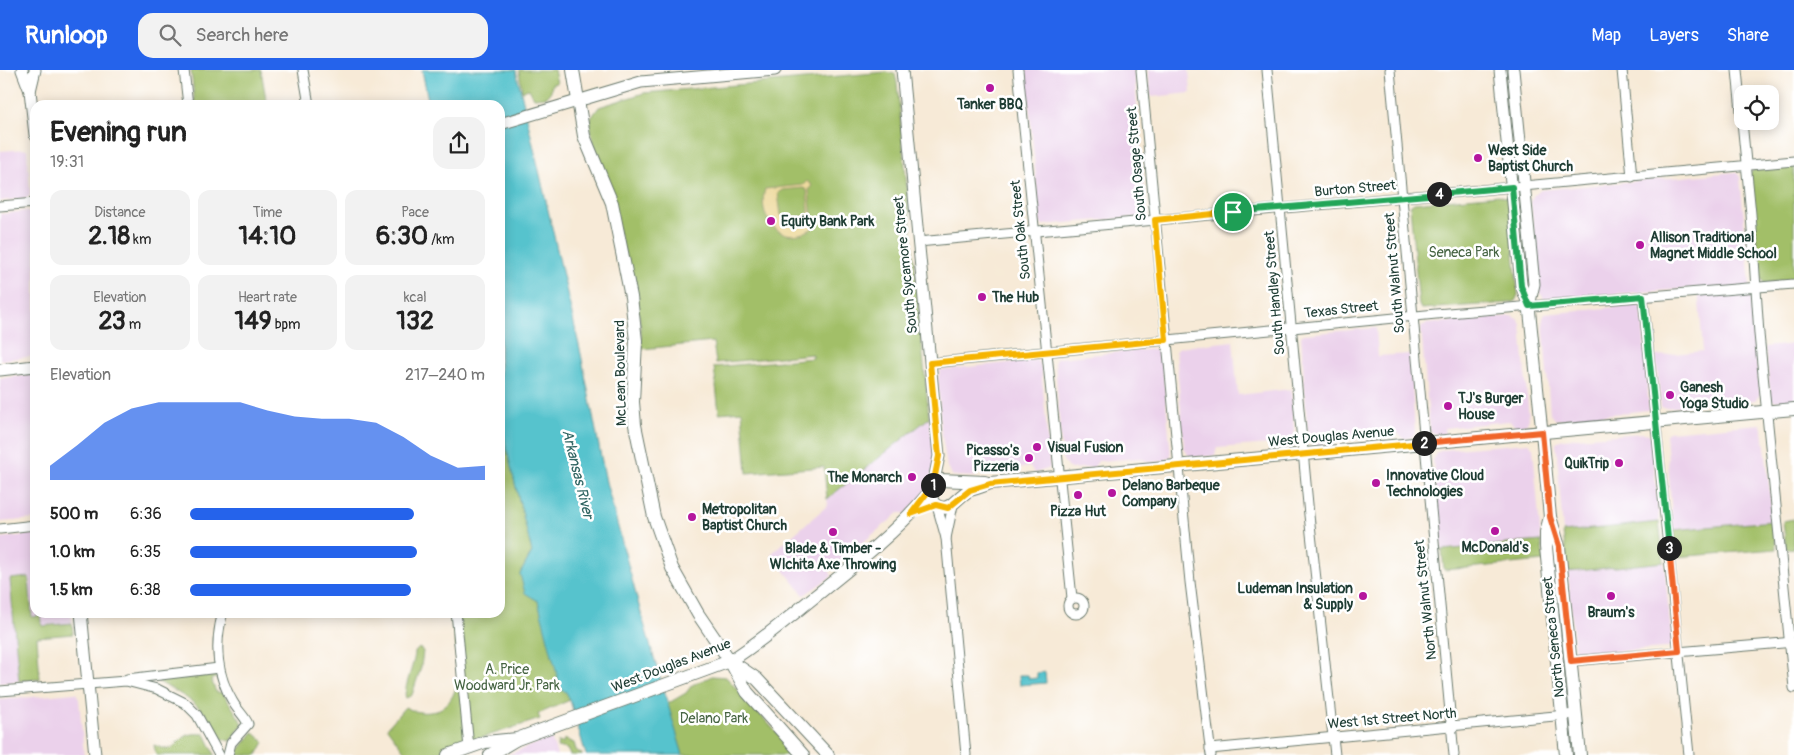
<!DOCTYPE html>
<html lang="en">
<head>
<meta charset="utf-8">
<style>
  :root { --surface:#fff; --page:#f2f2f2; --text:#222; --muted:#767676; --accent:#2563eb }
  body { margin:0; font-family:Pangolin,sans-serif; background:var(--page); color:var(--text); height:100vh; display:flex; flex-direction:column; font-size:19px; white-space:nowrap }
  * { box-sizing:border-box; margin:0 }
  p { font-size:16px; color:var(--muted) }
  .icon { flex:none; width:28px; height:28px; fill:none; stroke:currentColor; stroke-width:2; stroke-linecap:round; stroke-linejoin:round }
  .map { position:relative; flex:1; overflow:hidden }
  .sheet { position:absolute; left:30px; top:30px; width:475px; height:518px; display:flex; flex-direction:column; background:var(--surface); border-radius:15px; box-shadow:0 2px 12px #0003 }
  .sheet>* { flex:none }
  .controls { position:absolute; left:1734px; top:15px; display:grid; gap:10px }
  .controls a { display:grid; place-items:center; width:45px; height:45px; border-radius:10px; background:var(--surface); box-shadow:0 2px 12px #0003; font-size:25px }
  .pin { position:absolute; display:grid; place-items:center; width:42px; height:42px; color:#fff; margin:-21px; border:2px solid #fff; border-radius:50%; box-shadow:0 1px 5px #0007 }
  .km { position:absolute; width:25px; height:25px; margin:-12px; border-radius:50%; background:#222; color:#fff; font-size:14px; line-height:25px; text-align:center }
  .round { display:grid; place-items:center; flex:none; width:52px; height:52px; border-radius:15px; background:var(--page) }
  .headline { display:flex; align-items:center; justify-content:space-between; height:85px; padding:0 20px }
  h1 { font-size:28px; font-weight:800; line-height:38px }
  .figures { display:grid; grid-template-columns:repeat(3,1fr); gap:8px; height:85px; padding:5px 20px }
  .figures div { display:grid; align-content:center; border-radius:12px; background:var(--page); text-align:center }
  .figures b { font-size:25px; font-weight:800 }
  .figures small { font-size:14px; font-weight:400 }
  .figures p { font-size:14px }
  .chart { height:140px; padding:10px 20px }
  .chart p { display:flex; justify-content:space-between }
  .chart svg { width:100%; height:90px; margin-top:5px; fill:var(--accent); opacity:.7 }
  ul { padding:0 20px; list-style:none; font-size:16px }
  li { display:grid; grid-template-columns:80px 60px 1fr; align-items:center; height:38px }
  li i { height:12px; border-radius:6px; background:var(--accent) }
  header { display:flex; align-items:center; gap:30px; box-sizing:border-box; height:70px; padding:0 25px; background:var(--accent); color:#fff }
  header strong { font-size:24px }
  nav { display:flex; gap:28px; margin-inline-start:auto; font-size:18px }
  .search { width:350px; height:45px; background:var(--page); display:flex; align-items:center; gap:12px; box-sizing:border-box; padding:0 18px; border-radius:15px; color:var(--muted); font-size:19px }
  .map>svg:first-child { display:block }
</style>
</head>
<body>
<header>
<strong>Runloop</strong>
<div class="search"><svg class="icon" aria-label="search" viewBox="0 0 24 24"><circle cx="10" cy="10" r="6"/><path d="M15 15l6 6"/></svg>Search here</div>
<nav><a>Map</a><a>Layers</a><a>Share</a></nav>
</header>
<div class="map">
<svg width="1794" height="685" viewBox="0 0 1794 685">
  <rect width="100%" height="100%" fill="#fff"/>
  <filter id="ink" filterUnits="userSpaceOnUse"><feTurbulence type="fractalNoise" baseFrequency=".02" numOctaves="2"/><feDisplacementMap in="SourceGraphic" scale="10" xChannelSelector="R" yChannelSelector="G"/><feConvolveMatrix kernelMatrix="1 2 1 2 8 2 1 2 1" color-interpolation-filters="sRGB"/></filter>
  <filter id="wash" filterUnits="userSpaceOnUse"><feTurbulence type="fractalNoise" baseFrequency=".0096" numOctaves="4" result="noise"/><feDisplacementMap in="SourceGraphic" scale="20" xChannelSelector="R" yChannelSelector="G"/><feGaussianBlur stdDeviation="1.12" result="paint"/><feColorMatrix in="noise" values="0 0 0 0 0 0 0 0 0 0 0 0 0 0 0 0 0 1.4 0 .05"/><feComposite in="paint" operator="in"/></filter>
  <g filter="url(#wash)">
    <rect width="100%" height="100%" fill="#f7ead7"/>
    <g fill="#ebd1eb">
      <path d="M1026 0H1134L1146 146 1042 155 1040 152Z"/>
      <path d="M1148 0H1189L1191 23 1151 27Z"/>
      <path d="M27 79 30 125 27 128 0 131V81Z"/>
      <path d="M1736 102 1740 107 1760 325 1755 330 1664 338 1661 337 1656 286 1703 281 1698 218 1544 229 1540 222 1531 132 1533 126 1541 120Z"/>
      <path d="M27 141 34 146 35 159V286L0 290V144Z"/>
      <path d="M1636 235H1639L1642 241 1649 340 1556 350 1550 344 1543 248 1545 244Z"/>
      <path d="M1512 246 1519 250 1521 255 1529 349 1527 353 1517 357 1509 351 1444 358 1445 364 1441 366 1430 362 1421 257 1426 254Z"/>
      <path d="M1376 258 1378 286 1410 284 1415 362 1413 366 1405 369 1396 362 1324 369 1323 375 1314 376 1308 365 1301 266 1304 264Z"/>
      <path d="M1233 271 1238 325 1291 319 1295 374 1292 377 1277 379 1270 374 1217 378 1215 385 1212 386 1192 387 1188 385 1184 377 1176 281 1180 277Z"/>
      <path d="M1794 274V330L1774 331 1771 329 1765 277Z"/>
      <path d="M1155 279 1160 281 1162 287 1171 386 1164 391 1149 392 1141 388 1098 391 1094 397 1071 399 1067 397 1062 388 1055 291 1057 288Z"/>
      <path d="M1036 290 1041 296 1050 398 1035 403 1030 397 976 402 973 404 976 407 953 406 947 397 941 358 938 309 940 300Z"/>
      <path d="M35 305V449L0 452V308Z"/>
      <path d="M929 348 935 389 934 398 923 426 906 443H899L829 500 832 506 804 525 771 484 828 435 827 429Z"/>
      <path d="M1760 354 1763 360 1773 451 1673 460 1666 364 1669 362Z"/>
      <path d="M1644 363 1649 364 1652 371 1659 452 1563 462 1556 372 1563 369Z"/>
      <path d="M1529 373 1533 378 1541 471 1442 480 1433 391 1436 383 1443 380Z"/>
      <path d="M35 464V542L71 543 72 553 41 556 32 547 29 507 10 509 19 611 0 613V468Z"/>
      <path d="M1664 492 1672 575 1666 578 1577 584 1575 581 1568 502Z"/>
      <path d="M74 623H76L79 629 84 685H0V630Z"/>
      <path d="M551 668 557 685H507Z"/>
    </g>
    <g fill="#a2bf67" stroke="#607e4e">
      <path d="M191 0H261L267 35H195Z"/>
      <path d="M519 0H554L557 13 552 14 551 21 546 27 534 28 529 19 522 21Z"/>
      <path d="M886 2 895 4 897 13 929 348 827 429 824 397 747 403 742 341 719 343 714 297 813 288V284L716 293 713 272 642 279C640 222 619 166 604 112 599 92 589 69 591 48L599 37 644 23Z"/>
      <path d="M1794 97V210L1764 213 1760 207 1750 103 1753 100Z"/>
      <path d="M1499 125 1507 128 1509 132 1518 225 1515 231 1509 233 1421 239 1419 235 1410 136 1414 133Z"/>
      <path d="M500 332 506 377 532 482 520 504 538 531 553 583 551 584 570 630 538 644 540 649 428 685H407L387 658 405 637C414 642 425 644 435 641 470 629 455 577 452 550L449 543 500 542Z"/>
      <path d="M1794 449V478L1786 479 1783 451Z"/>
      <path d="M1773 451 1776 479 1675 487 1673 460Z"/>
      <path d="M1659 452 1664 492 1568 502 1563 462Z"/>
      <path d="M1541 471 1544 491 1444 500 1442 480Z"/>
      <path d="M29 507 32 547 40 546 42 556 72 553 73 564 37 567 40 609 19 611 10 509Z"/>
      <path d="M419 578 423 581 421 597 412 625 406 628C402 621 415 593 415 582Z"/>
      <path d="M214 604 217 608 211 609 216 622 223 623 243 654 230 671 222 669C205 636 188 628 157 611Z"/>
      <path d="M712 606 726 607 797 685H683L667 634 686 623 692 615Z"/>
      <path d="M253 662 264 672 257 685H235Z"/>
      <path d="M205 664 215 685H156L154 675C178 685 171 673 188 665 193 663 200 664 205 664Z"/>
      <path d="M564 669 574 673 576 680 583 685H570L567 679 557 677 558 672 563 673Z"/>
    </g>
    <path fill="#eeda9e" stroke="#868c69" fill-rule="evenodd" d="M807 111 812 115 809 120 813 158C783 178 756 150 765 119L803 115ZM803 118 807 120 809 142 806 146 784 148 781 145 778 123 782 120Z"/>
    <g fill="#56c3cd" stroke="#3a8080">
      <path d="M422 0H516L581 284 606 412 642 547 683 685H586L570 630 566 622 561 620 538 531 525 523 520 504 532 482 506 377 500 332V35H429Z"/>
      <path d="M1045 602 1046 613 1020 615 1019 605H1028L1029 609 1037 608V603Z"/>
    </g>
  </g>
  <g filter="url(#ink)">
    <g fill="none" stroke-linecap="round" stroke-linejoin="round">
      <defs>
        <g id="minor">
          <path d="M184 0 188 35"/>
          <path d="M303 0 309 35"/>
          <path d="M1018 0 1072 528"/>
          <path d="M1141 0 1190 512 1211 685"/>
          <path d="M1267 0 1309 445 1335 685"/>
          <path d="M1390 0 1454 685"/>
          <path d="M1622 0 1632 107"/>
          <path d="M1737 0 1751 144 1759 264 1794 618"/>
          <path d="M0 136 35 133"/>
          <path d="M918 172 1794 91"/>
          <path d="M1643 227 1689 685"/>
          <path d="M930 293 1436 244 1794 214"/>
          <path d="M937 436 946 468 966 685"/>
          <path d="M0 459 35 455"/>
          <path d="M946 468 953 435"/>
          <circle cx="1076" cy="536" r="8"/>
          <path d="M223 542C214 574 216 604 233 632 237 640 245 646 248 654L231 673 228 685"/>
          <path d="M456 542 469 678"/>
          <path d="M1571 591 1794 572"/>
          <path d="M127 609 219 598"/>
          <path d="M0 621 126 611 157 619 185 633 197 645 219 685"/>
          <path d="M1210 679 1576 644"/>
        </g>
        <g id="tertiary">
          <path d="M22 0 30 21 35 65"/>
          <path d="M902 0 939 386 933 415"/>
          <path d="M1500 0 1521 215 1529 236 1542 362"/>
          <path d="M1513 0 1534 214 1529 236"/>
          <path d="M30 21 35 0"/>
          <path d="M500 54 641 12 775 0"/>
          <path d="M0 300 35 296"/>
          <path d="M81 542 95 685"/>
        </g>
        <g id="secondary">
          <path d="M573 0 584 66 612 133 631 227 636 271 633 332 635 355 654 447 672 498 698 544 730 591 747 622 803 685"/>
          <path d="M1542 362 1550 447 1559 477 1580 685"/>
          <path d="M932 416 940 410 985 412"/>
          <path d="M930 422 933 433C949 447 956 426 970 420 977 418 984 416 990 413L1794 339"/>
          <path d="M1550 447 1546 462V477L1566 685"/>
          <path d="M732 592 757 609 828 685"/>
          <path d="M448 685 485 672 517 669 730 591C762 571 789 547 818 524 858 492 897 461 930 422"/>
          <path d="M490 685 515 670"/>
        </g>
      </defs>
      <use href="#minor" stroke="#6b7a6d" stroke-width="11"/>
      <use href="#tertiary" stroke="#6b7a6d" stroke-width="13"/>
      <use href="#secondary" stroke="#6b7a6d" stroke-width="14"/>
      <use href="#minor" stroke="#fff" stroke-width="9"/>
      <use href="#tertiary" stroke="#fff" stroke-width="11"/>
      <use href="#secondary" stroke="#fff" stroke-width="12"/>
    </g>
  </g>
  <g fill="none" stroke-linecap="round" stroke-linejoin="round" filter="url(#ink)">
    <defs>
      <path id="split-1" d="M933 415 939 386 930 293 1166 270 1155 150 1233 142"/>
      <path id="split-2" d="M933 415 911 444 936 435 948 438 970 420 990 414 1424 373"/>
      <path id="split-3" d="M1424 373 1542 362 1550 447 1559 476 1571 591 1679 581 1669 478"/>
      <path id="split-4" d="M1439 124 1512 117 1521 216 1529 236 1643 226 1669 478"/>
      <path id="split-5" d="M1233 142 1439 124"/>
    </defs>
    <use href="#split-1" stroke="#fff" stroke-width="10"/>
    <use href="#split-2" stroke="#fff" stroke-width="10"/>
    <use href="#split-3" stroke="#fff" stroke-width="10"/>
    <use href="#split-4" stroke="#fff" stroke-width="10"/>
    <use href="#split-5" stroke="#fff" stroke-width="10"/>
    <use href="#split-1" stroke="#f5b400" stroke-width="6"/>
    <use href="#split-2" stroke="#f5b400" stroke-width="6"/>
    <use href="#split-3" stroke="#f0652b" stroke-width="6"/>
    <use href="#split-4" stroke="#22a559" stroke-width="6"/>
    <use href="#split-5" stroke="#22a559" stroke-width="6"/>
  </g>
  <g fill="#b5179e" stroke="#fff" stroke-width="2">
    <circle cx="990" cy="18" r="5"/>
    <circle cx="1478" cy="88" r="5"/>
    <circle cx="771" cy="151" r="5"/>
    <circle cx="1640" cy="175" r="5"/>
    <circle cx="982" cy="227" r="5"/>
    <circle cx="1670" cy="325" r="5"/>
    <circle cx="1448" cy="336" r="5"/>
    <circle cx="1037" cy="377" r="5"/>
    <circle cx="1029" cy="388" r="5"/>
    <circle cx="1619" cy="393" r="5"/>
    <circle cx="912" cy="407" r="5"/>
    <circle cx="1376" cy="413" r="5"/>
    <circle cx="1112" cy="423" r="5"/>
    <circle cx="1078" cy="425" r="5"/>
    <circle cx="692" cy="447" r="5"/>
    <circle cx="1495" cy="461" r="5"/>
    <circle cx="833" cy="462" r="5"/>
    <circle cx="1363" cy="526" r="5"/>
    <circle cx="1611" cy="526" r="5"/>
  </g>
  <g text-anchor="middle" stroke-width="5" stroke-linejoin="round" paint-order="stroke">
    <g font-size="14" font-weight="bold" fill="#1f3d34" stroke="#fff" text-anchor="start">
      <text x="990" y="39" text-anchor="middle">Tanker BBQ</text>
      <text x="1488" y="85">West Side<tspan x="1488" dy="16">Baptist Church</tspan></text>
      <text x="781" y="156">Equity Bank Park</text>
      <text x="1650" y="172">Allison Traditional<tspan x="1650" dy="16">Magnet Middle School</tspan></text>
      <text x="992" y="232">The Hub</text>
      <text x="1680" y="322">Ganesh<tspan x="1680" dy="16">Yoga Studio</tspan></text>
      <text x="1458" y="333">TJ's Burger<tspan x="1458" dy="16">House</tspan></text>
      <text x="1047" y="382">Visual Fusion</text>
      <text x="1019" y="385" text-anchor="end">Picasso's<tspan x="1019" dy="16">Pizzeria</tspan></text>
      <text x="1609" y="398" text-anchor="end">QuikTrip</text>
      <text x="1386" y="410">Innovative Cloud<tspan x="1386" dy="16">Technologies</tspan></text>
      <text x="902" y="412" text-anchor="end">The Monarch</text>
      <text x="1122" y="420">Delano Barbeque<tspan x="1122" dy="16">Company</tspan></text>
      <text x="702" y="444">Metropolitan<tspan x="702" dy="16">Baptist Church</tspan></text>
      <text x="1078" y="446" text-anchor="middle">Pizza Hut</text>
      <text x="1495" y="482" text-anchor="middle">McDonald's</text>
      <text x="833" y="483" text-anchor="middle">Blade &amp; Timber -<tspan x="833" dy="16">WIchita Axe Throwing</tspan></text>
      <text x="1353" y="523" text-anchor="end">Ludeman Insulation<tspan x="1353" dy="16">&amp; Supply</tspan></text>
      <text x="1611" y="547" text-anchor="middle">Braum's</text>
    </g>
    <g font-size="14" fill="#1f3d34" stroke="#fff">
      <text transform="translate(1136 94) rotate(-95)" y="5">South Osage Street</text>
      <text transform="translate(1355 118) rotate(-5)" y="5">Burton Street</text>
      <text transform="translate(1020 160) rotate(-96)" y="5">South Oak Street</text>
      <text transform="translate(905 195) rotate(-96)" y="5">South Sycamore Street</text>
      <text transform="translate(1394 203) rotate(-95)" y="5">South Walnut Street</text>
      <text transform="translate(1274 223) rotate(-95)" y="5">South Handley Street</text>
      <text transform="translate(1341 239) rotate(-6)" y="5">Texas Street</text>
      <text transform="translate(620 303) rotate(-91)" y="5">McLean Boulevard</text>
      <text transform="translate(1331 366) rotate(-5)" y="5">West Douglas Avenue</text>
      <text transform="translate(1425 530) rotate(-96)" y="5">North Walnut Street</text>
      <text transform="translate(1553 567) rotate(-96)" y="5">North Seneca Street</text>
      <text transform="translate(671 595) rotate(-21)" y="5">West Douglas Avenue</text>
      <text transform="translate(1392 648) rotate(-5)" y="5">West 1st Street North</text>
    </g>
    <g font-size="14" fill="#466443" stroke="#fff">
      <text x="1464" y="187">Seneca Park</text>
      <text x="507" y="604">A. Price<tspan x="507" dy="16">Woodward Jr. Park</tspan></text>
      <text x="714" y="653">Delano Park</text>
    </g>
    <g font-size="15" font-style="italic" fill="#306562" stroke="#fff">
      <text transform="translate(578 404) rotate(76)" y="5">Arkansas River</text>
    </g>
  </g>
</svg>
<div class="controls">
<a><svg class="icon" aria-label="locate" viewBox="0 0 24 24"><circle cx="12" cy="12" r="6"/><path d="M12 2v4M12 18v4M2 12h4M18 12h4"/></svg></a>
</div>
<div class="pin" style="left:1233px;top:142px;background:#1e9e55"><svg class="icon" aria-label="arrive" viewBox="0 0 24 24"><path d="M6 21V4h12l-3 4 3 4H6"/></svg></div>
<b class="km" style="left:933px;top:415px">1</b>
<b class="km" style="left:1424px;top:373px">2</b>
<b class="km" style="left:1669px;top:478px">3</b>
<b class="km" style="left:1439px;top:124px">4</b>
<section class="sheet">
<div class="headline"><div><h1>Evening run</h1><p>19:31</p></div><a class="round"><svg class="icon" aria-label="share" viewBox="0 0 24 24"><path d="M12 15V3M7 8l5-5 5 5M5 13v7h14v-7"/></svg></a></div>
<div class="figures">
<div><p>Distance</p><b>2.18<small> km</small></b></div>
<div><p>Time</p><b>14:10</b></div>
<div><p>Pace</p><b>6:30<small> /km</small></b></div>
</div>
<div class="figures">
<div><p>Elevation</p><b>23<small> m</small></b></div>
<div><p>Heart rate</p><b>149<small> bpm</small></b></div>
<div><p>kcal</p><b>132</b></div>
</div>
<div class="chart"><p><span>Elevation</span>217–240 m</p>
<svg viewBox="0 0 160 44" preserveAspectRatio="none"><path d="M0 44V37L10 27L20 16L30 9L40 6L50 6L60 6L70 6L80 10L90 13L100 14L110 14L120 16L130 23L140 32L150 38L160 37V44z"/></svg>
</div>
<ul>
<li><b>500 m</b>6:36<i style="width:76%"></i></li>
<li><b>1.0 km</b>6:35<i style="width:77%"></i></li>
<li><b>1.5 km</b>6:38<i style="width:75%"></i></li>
</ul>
</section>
</div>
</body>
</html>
